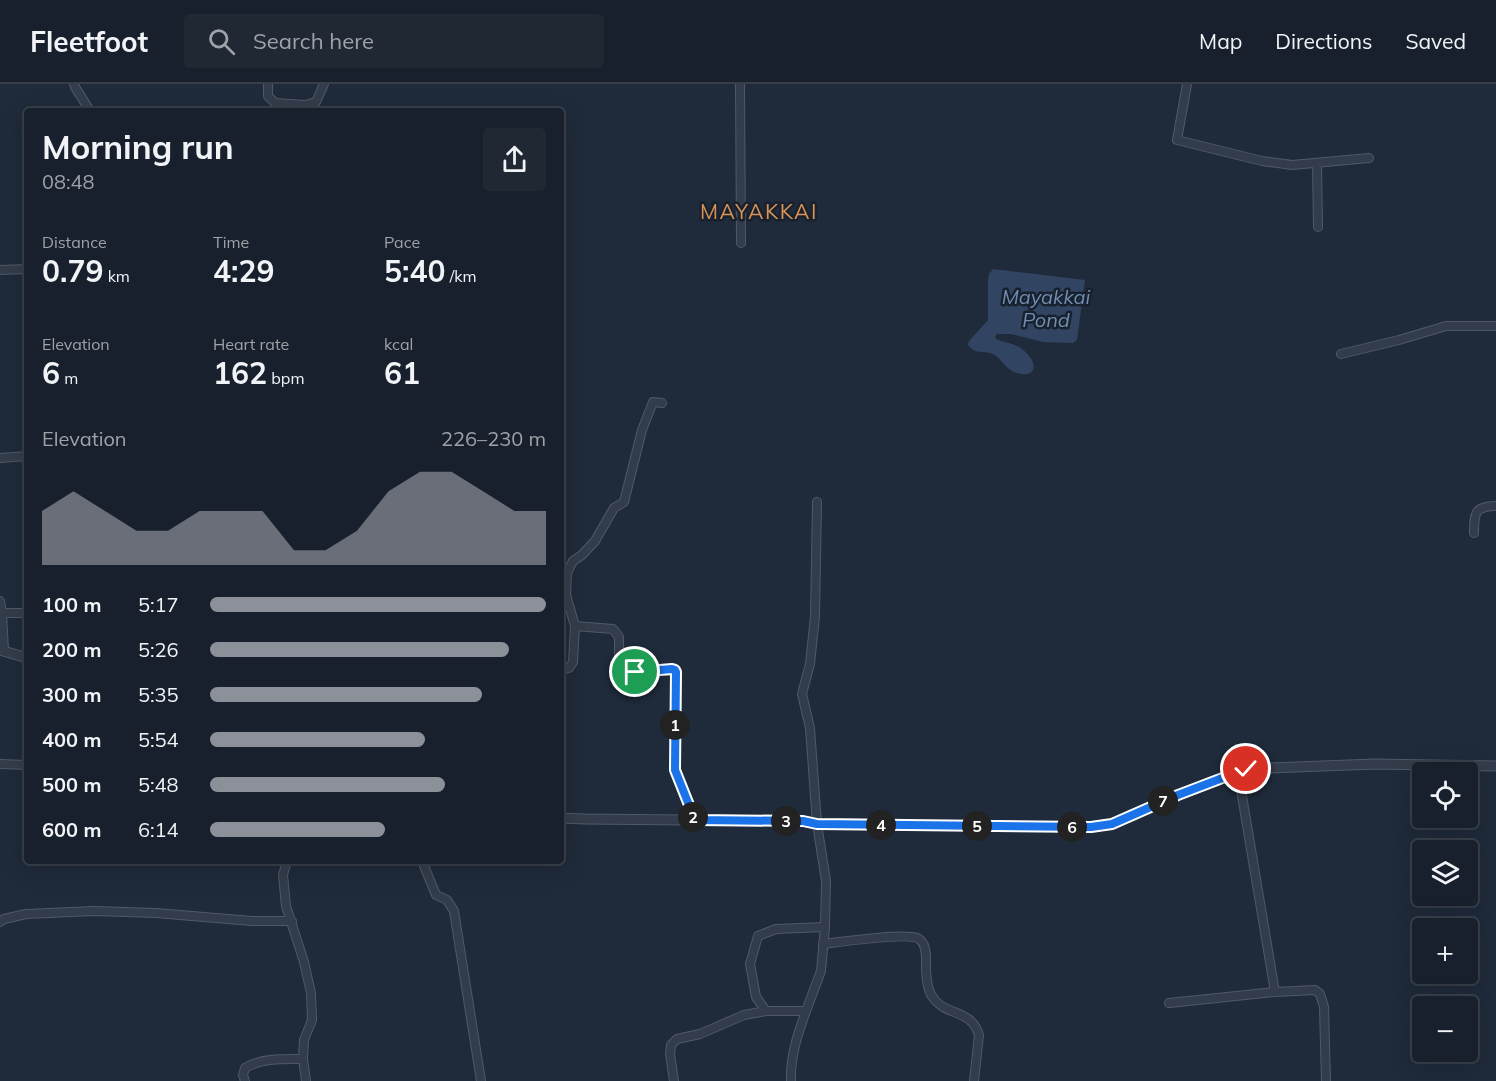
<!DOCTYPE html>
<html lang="en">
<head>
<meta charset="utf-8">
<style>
  :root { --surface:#17202c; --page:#202834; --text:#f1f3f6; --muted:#9ea3a9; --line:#363e48; --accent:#8c9099 }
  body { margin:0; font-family:Mulish,sans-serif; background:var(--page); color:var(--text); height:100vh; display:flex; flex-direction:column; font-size:22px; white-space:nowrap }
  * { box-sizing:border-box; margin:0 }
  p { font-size:20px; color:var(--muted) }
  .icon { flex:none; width:33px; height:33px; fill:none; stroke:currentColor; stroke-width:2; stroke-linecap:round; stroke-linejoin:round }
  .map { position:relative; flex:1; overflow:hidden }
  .drawer { position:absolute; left:24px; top:24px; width:540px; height:756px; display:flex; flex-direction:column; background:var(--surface); border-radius:6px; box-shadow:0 6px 24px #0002,0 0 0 2px var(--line) }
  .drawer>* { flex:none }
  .controls { position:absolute; left:1412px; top:678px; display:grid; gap:12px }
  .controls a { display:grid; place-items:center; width:66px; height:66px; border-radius:6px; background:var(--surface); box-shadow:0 6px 24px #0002,0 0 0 2px var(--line); font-size:30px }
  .pin { position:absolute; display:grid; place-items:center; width:51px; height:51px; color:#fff; margin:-26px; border:3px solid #fff; border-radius:50%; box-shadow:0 2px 6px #0007 }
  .km { position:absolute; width:30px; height:30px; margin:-15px; border-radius:50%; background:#222; color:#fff; font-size:16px; line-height:30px; text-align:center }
  .round { display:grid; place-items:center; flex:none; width:63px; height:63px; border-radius:6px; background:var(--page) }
  .headline { display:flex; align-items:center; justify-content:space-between; height:102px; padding:0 18px }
  h1 { font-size:33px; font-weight:700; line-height:45px }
  .stats { display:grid; grid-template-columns:repeat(3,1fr); gap:9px; height:102px; padding:6px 18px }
  .stats div { display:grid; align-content:center }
  .stats b { font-size:30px; font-weight:700 }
  .stats small { font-size:16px; font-weight:400 }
  .stats p { font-size:16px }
  .chart { height:168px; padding:12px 18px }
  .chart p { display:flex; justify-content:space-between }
  .chart svg { width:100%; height:108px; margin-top:6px; fill:var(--accent); opacity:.7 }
  ul { padding:0 18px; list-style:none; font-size:20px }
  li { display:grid; grid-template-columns:96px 72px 1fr; align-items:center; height:45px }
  li i { height:15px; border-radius:8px; background:var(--accent) }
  header { display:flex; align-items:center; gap:36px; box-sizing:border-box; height:84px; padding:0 30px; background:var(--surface); border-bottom:2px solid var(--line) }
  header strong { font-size:28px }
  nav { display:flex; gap:33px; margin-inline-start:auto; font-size:21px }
  .search { width:420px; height:54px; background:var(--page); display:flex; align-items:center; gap:15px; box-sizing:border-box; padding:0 21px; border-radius:6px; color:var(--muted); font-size:22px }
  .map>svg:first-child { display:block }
</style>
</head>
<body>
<header>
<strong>Fleetfoot</strong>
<div class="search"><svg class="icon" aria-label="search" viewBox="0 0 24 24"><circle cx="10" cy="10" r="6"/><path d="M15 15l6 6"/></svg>Search here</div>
<nav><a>Map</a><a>Directions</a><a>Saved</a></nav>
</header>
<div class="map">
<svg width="1496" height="997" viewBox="0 0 1496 997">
  <rect width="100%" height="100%" fill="#1f2a3a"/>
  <path fill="#314562" d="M993 185 1085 196 1077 256 1073 259 1043 258 1011 250H997L995 253 996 255C1004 259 1015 259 1022 265 1040 278 1037 297 1014 288 1005 284 1001 274 993 270 983 266 975 271 968 261L969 257 988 236V196L989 190Z"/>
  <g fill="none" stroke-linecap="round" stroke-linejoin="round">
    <defs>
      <g id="minor">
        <path d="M74 0 75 3 90 27"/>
        <path d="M268 0V12L275 19 305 21 316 18 324 0"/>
        <path d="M740 0 741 159"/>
        <path d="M1187 0 1177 56 1262 77 1292 81 1369 74"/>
        <path d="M1317 79 1318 143"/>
        <path d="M0 186 27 185"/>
        <path d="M1341 270 1399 256 1446 242H1496"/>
        <path d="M0 374 27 372"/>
        <path d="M1474 449C1474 429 1475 422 1496 422"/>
        <path d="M0 517 2 529 4 567"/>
        <path d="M2 529H27"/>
        <path d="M575 542 613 545 619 553V578C633 593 654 586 672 585L675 586 676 588 675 686 695 736"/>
        <path d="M561 586 569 584 573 578 575 542 566 511 567 489 573 477 582 471 595 457 614 424 624 418 642 346 653 318 662 319"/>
        <path d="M0 680 27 681"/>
        <path d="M1238 688 1275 908"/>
        <path d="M287 777 283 791 286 822 304 878 311 909 312 936 304 956 303 975 306 997"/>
        <path d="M422 777 436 811 447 816 454 827 481 997"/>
        <path d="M0 838 4 835 26 830 94 827 156 829 252 837H292"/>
        <path d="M823 860C839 858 909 848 919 855 925 859 925 865 926 871 926 885 925 904 934 915 947 932 971 925 979 951L974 997"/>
        <path d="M1169 919 1275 908 1315 906 1320 910 1324 923 1326 997"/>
        <path d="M766 927 756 913 750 880 758 852 776 845 825 843"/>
        <path d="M245 997 243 991 245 984C261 974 284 975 303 975"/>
        <path d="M674 997 670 970 671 961 677 955 700 950 744 931 766 927H806L821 887 825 843 826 797 817 740 810 644 802 610 810 580 815 532 817 418"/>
        <path d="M791 997C790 973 798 949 806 927"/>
      </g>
      <g id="tertiary">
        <path d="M0 566 27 574"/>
        <path d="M561 734 585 735 803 737 817 740 1091 743 1111 740 1178 711 1246 685 1375 680 1496 682"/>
      </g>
    </defs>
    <use href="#minor" stroke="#505967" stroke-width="10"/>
    <use href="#tertiary" stroke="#505967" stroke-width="11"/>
    <use href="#minor" stroke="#333c4a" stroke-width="8"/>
    <use href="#tertiary" stroke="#333c4a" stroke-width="9"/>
  </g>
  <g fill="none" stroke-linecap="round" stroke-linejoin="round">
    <defs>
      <path id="route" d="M635 588 672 585 675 586 676 588 675 686 695 736 803 737 817 740 1091 743 1112 740 1178 711 1246 685"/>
    </defs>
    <use href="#route" stroke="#fff" stroke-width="12"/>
    <use href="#route" stroke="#1a73e8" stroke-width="8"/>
  </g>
  <g text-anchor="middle" stroke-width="5" stroke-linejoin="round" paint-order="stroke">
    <g font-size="20" font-style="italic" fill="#738cb1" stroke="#18212e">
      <text x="1046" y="220">Mayakkai<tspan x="1046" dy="23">Pond</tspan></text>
    </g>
    <g font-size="21" letter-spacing="1.5" fill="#da9254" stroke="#18212e">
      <text x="759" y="135">MAYAKKAI</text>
    </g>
  </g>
</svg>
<div class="controls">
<a><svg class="icon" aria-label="locate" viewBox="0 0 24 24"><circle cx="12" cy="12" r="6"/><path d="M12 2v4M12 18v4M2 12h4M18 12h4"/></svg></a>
<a><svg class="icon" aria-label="layers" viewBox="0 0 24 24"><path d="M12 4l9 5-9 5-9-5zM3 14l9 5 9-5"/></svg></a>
<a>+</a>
<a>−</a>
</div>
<div class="pin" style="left:635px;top:588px;background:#1e9e55"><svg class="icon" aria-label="arrive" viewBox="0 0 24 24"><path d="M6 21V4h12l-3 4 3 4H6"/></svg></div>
<div class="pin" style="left:1246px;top:685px;background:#d93025"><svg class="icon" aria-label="check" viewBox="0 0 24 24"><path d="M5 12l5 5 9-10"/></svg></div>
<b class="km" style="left:675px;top:641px">1</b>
<b class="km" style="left:693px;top:733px">2</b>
<b class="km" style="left:786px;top:737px">3</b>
<b class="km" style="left:881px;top:741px">4</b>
<b class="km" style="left:977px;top:742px">5</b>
<b class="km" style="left:1072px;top:743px">6</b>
<b class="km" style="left:1163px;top:717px">7</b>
<section class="drawer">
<div class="headline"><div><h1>Morning run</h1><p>08:48</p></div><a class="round"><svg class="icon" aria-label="share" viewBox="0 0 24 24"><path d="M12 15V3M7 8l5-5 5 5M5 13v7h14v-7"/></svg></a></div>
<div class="stats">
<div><p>Distance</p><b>0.79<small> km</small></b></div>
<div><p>Time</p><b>4:29</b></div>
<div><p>Pace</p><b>5:40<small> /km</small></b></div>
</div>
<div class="stats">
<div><p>Elevation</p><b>6<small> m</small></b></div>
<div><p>Heart rate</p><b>162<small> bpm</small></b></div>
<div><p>kcal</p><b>61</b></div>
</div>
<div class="chart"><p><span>Elevation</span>226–230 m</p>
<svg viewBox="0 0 160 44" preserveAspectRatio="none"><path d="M0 44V22L10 14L20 22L30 30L40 30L50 22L60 22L70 22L80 38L90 38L100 30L110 14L120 6L130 6L140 14L150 22L160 22V44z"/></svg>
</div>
<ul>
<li><b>100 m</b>5:17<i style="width:100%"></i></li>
<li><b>200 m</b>5:26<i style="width:89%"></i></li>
<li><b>300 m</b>5:35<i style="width:81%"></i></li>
<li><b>400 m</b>5:54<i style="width:64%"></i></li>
<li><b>500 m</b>5:48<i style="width:70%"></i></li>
<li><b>600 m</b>6:14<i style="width:52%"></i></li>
</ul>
</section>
</div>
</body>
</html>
